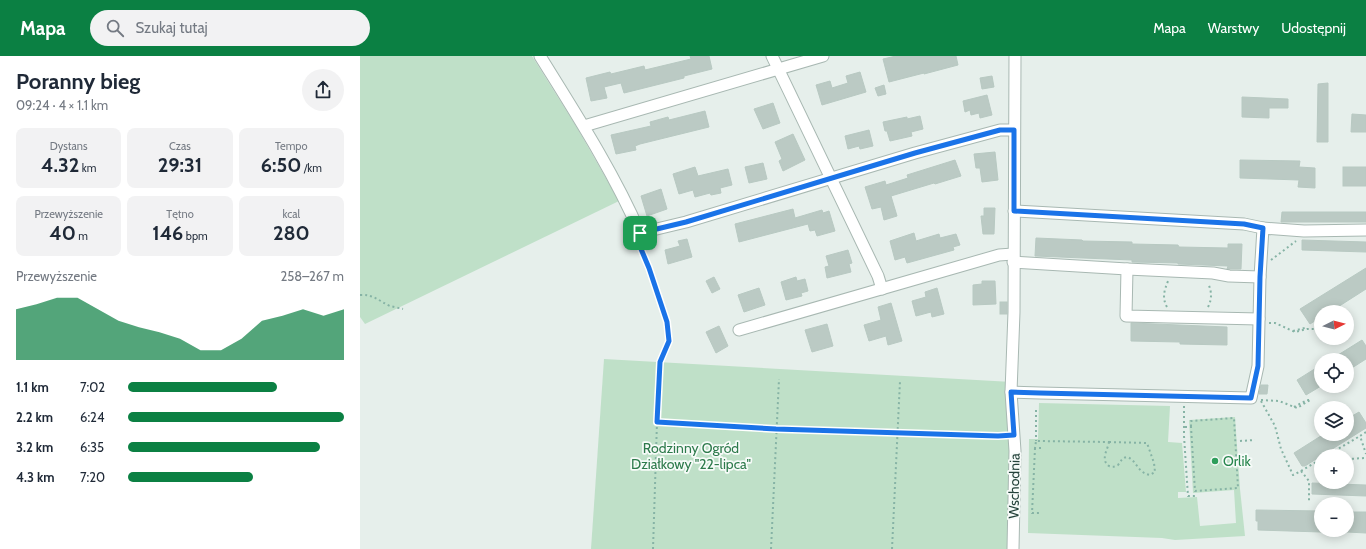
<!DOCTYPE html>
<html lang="pl">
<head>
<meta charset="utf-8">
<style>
  :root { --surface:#fff; --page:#f2f2f3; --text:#1f2937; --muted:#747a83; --accent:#0b8043 }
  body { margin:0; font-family:Cabin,sans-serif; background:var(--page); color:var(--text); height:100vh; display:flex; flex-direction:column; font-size:15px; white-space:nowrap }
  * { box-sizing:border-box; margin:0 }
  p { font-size:13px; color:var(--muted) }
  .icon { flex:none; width:22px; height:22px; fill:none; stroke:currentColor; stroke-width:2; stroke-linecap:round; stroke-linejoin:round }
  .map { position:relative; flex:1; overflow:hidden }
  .drawer { display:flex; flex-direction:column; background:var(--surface); width:360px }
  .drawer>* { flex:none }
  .needle { width:26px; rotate:84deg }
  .buttons { position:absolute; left:954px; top:249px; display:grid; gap:8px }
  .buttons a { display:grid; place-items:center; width:40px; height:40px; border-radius:50%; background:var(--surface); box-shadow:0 2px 10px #0003; font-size:20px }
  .pin { position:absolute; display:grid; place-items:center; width:34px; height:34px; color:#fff; margin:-17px; border-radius:8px; box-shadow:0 2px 6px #0006 }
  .round { display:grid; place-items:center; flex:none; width:42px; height:42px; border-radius:21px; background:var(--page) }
  .head { display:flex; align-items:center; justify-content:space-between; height:68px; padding:0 16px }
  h1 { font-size:22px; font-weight:700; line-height:30px }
  .metrics { display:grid; grid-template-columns:repeat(3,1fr); gap:6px; height:68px; padding:4px 16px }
  .metrics div { display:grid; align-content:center; border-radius:8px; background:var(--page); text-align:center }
  .metrics b { font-size:20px; font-weight:700 }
  .metrics small { font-size:11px; font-weight:400 }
  .metrics p { font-size:11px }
  .chart { height:112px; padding:8px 16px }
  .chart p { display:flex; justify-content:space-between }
  .chart svg { width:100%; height:72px; margin-top:4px; fill:var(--accent); opacity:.7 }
  ul { padding:0 16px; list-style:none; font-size:13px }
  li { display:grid; grid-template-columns:64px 48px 1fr; align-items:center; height:30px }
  li i { height:10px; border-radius:5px; background:var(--accent) }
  header { display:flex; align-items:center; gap:24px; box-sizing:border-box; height:56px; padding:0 20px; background:var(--accent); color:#fff }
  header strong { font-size:19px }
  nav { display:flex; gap:22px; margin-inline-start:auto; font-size:14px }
  .search { width:280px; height:36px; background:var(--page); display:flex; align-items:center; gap:10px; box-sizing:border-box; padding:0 14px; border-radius:22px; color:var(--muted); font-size:15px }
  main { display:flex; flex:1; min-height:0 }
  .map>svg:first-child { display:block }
</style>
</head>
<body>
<header>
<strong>Mapa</strong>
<div class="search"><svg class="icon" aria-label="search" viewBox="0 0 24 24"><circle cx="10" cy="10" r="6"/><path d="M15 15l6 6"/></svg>Szukaj tutaj</div>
<nav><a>Mapa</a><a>Warstwy</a><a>Udostępnij</a></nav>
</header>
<main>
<section class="drawer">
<div class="head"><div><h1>Poranny bieg</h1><p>09:24 · 4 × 1.1 km</p></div><a class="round"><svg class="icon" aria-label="share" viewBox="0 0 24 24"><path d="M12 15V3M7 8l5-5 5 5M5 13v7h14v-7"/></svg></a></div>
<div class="metrics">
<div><p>Dystans</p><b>4.32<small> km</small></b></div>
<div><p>Czas</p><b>29:31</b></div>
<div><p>Tempo</p><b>6:50<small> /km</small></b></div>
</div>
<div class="metrics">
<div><p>Przewyższenie</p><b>40<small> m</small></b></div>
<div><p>Tętno</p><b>146<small> bpm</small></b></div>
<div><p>kcal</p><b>280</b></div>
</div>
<div class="chart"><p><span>Przewyższenie</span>258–267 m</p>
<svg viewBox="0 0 160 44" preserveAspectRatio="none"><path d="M0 44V13L10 10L20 6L30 6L40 13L50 20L60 24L70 27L80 31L90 38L100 38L110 31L120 20L130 17L140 13L150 17L160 13V44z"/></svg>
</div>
<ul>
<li><b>1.1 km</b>7:02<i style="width:69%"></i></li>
<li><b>2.2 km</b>6:24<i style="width:100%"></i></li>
<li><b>3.2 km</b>6:35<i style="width:89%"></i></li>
<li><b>4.3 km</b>7:20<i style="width:58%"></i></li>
</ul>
</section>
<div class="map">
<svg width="1006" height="493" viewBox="0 0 1006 493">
  <rect width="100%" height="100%" fill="#e6efeb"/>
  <g fill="#bfe0c8">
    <path d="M0 0H172L216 70 259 145 5 268 0 261Z"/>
    <path d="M244 303 652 326 648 493H231Z"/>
    <path d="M679 347 810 350 808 386 822 387 826 436H818V442L837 441 840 470 876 467 874 434 833 437 829 364 875 361 880 433 885 480 815 484 802 482 668 477 669 383H678Z"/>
  </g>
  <g fill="#bbcac4" stroke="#b8c9c2">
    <path d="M330 0H349L352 13 324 20V22L264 37 261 27 244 31 247 42 231 45 226 22 250 16 251 18 284 10 285 14 331 3Z"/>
    <path d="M536 0H596L598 9 564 18V17L529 26 523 3Z"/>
    <path d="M500 16 506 36 462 49 456 29 470 25 472 32 488 27 486 20Z"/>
    <path d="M632 20 634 31 622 33 620 22Z"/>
    <path d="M968 27V86H957L958 28Z"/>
    <path d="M524 29 526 38 518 40 515 32Z"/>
    <path d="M627 39 632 59 620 62 619 57 611 59 610 54 605 56 603 45Z"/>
    <path d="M882 41 928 43V52H909V62L882 61Z"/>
    <path d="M413 47 420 67 403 73 394 53Z"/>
    <path d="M345 55 349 71 280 88 275 90 276 94 256 98 251 79 291 70 290 66 308 61 309 64Z"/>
    <path d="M992 58 1006 59V76H991Z"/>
    <path d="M560 60 563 73 551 76 552 80 530 85 527 75H525L523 66 547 61V63Z"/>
    <path d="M509 74 513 90 500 93 499 90 488 93 485 80Z"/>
    <path d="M433 78 445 104 423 115 419 105 422 103 415 86Z"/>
    <path d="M635 96 638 124 622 126 620 112H616L614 98Z"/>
    <path d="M595 104 601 120 575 128 574 127 531 140 537 160 524 164 521 151 512 153 505 131 525 125 526 129 548 122 547 119Z"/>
    <path d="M880 104 940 105 939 111 955 112V132L938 131 939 124 880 122Z"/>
    <path d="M403 107 407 123 389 127 385 111Z"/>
    <path d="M335 111 338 120 368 113 372 129 360 132 361 137 351 139 350 137 335 141 333 134 319 138 313 118Z"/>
    <rect x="983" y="111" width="23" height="19"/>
    <path d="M301 133 307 153 287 160 281 140Z"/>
    <path d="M624 152H635L634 178H623L621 160H624Z"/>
    <path d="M433 153 435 162 462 154 463 157 469 155 475 175 457 180 455 174 450 175 448 168 379 186 375 168Z"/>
    <path d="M922 156H1006V166H921Z"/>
    <path d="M554 177 556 185 579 178 580 182 596 178 600 189 593 191 594 194 547 207 545 201 535 204 530 185Z"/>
    <path d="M676 182 722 184 723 185 772 186V188L818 189 819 191 868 192V188H882L881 213H867L868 210 818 208V207L772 206V204L675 200Z"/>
    <path d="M327 183 332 201 308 208 305 194 320 190 318 185Z"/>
    <path d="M942 184 1006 186V196L942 194Z"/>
    <path d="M488 194 492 207 489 208 491 216 467 222 465 211 469 210 466 200Z"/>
    <path d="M1006 212V233L970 256H961V261L950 268 940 253Z"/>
    <path d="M354 221 360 233 352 237 346 225Z"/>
    <path d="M436 221 437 225 445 223 448 235 441 237 442 240 426 244 421 226Z"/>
    <path d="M622 225H635L636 248 613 249V229L622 228Z"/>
    <path d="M399 232 405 249 384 256 378 239Z"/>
    <path d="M577 232 584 258 572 261 571 256 556 260 552 245 566 241 565 236Z"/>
    <rect x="640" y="246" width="7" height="12"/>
    <path d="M531 247 542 285 528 289 526 280 509 285 504 269 521 264 518 251Z"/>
    <path d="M771 267 867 271V289L820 288V286L771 285Z"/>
    <path d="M467 268 473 290 452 296 445 274Z"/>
    <path d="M359 270 368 290 356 297 346 276Z"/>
    <path d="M1002 284 1006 290V303L995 310 987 314V304H970Z"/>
    <path d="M961 309V330L946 339 937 324Z"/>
    <path d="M901 329H908L907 338H899Z"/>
    <path d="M999 356 1006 367V372L945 410H942L934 397 964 378H987V363Z"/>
    <path d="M952 427 1006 429V440L952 438Z"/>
    <path d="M896 454 961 455V476L898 474V465H896Z"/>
    <path d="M987 456H1006V477L987 476Z"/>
  </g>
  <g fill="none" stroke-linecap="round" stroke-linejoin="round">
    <defs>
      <g id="minor">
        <path d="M180 0C216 58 253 115 280 177L326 166 555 97 640 74H654"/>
        <path d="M412 0 518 220 522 233"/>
        <path d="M224 70 463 0"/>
        <path d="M654 155 884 168 903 172"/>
        <path d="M653 206 767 213 766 260 899 263"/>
        <path d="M767 213 853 217 869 220 900 221"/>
        <path d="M379 274 639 199 653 198"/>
        <path d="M651 336 680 337 891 342 898 310 900 221 903 172 944 175 1006 174"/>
        <path d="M653 493 655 395 651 336 654 256 655 0"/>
      </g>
    </defs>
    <use href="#minor" stroke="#a8b8b2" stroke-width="13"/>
    <g stroke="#86b3a5" stroke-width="2" stroke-dasharray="2 3" stroke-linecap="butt">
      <path d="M280 188 281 193 289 212 307 267 309 285 300 306 297 366"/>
      <path d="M911 204 936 185"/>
      <path d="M0 239C13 238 19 245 30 250 34 251 39 252 43 253"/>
      <path d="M807 251C802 242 804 235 808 225"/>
      <path d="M848 251C852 243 852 236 848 227"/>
      <path d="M909 267H915L935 276 947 273H955"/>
      <path d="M933 275 945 272 947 273"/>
      <path d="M901 344 919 345 937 352 950 344"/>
      <path d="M901 345 915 370 921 393 933 419 941 415 949 425V445"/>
      <path d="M824 350V380L828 440H837"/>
      <path d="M934 351 947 344H949"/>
      <path d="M676 354V385"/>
      <path d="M825 371H831L835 435 878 432 874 362 831 365V371"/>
      <path d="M1006 376 1000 380 1006 398"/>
      <path d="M880 385 895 384"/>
      <path d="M749 386 787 387 794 407 795 416 790 419C777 417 777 404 767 401 762 402 761 405 758 409 755 411 752 411 749 410 740 404 748 393 749 386Z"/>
      <path d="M675 392 672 457H679"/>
      <path d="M681 392H675L676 385 749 386"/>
      <path d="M966 400 1000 380"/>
      <path d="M987 403 1006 402"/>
      <path d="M941 415 961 403"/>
      <path d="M293 493 297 366 416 373 600 380H643"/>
      <path d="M411 493 419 323"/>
      <path d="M532 493 540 325"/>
    </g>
    <use href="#minor" stroke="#fff" stroke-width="11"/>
  </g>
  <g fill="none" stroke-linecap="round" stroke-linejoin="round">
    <defs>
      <path id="route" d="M640 74H654V155L884 168 903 172 900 221 898 310 891 342 680 337 651 336 654 379 638 380 416 373 297 366 300 306 309 285 307 266 289 212 281 193 280 177 326 166 555 97Z"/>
    </defs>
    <use href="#route" stroke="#fff" stroke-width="8"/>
    <use href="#route" stroke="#1a73e8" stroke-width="5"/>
  </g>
  <circle fill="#2e9e5b" stroke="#f7fbf9" stroke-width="1.5" cx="855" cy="405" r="4"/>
  <g text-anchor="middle" stroke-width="3.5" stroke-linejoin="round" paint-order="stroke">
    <g font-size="14" fill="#2d7a4b" stroke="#f7fbf9">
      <text x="331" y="397">Rodzinny Ogród<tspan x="331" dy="16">Działkowy "22-lipca"</tspan></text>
    </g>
    <g font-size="14" fill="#27864d" stroke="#f7fbf9" text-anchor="start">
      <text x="863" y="410">Orlik</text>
    </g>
    <g font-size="14" fill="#24423a" stroke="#f7fbf9">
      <text transform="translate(654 430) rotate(-89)" y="5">Wschodnia</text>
    </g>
  </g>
</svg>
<div class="buttons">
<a><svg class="needle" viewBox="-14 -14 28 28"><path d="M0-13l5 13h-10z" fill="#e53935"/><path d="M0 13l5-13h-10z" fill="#747a83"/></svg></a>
<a><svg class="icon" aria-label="locate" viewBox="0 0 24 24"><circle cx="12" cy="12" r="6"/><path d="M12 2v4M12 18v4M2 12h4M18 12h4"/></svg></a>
<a><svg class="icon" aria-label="layers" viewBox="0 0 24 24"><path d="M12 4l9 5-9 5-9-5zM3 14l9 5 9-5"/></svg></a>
<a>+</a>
<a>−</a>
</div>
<div class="pin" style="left:280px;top:177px;background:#1e9e55"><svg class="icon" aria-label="arrive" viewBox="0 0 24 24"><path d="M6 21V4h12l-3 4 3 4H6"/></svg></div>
</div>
</main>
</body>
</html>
